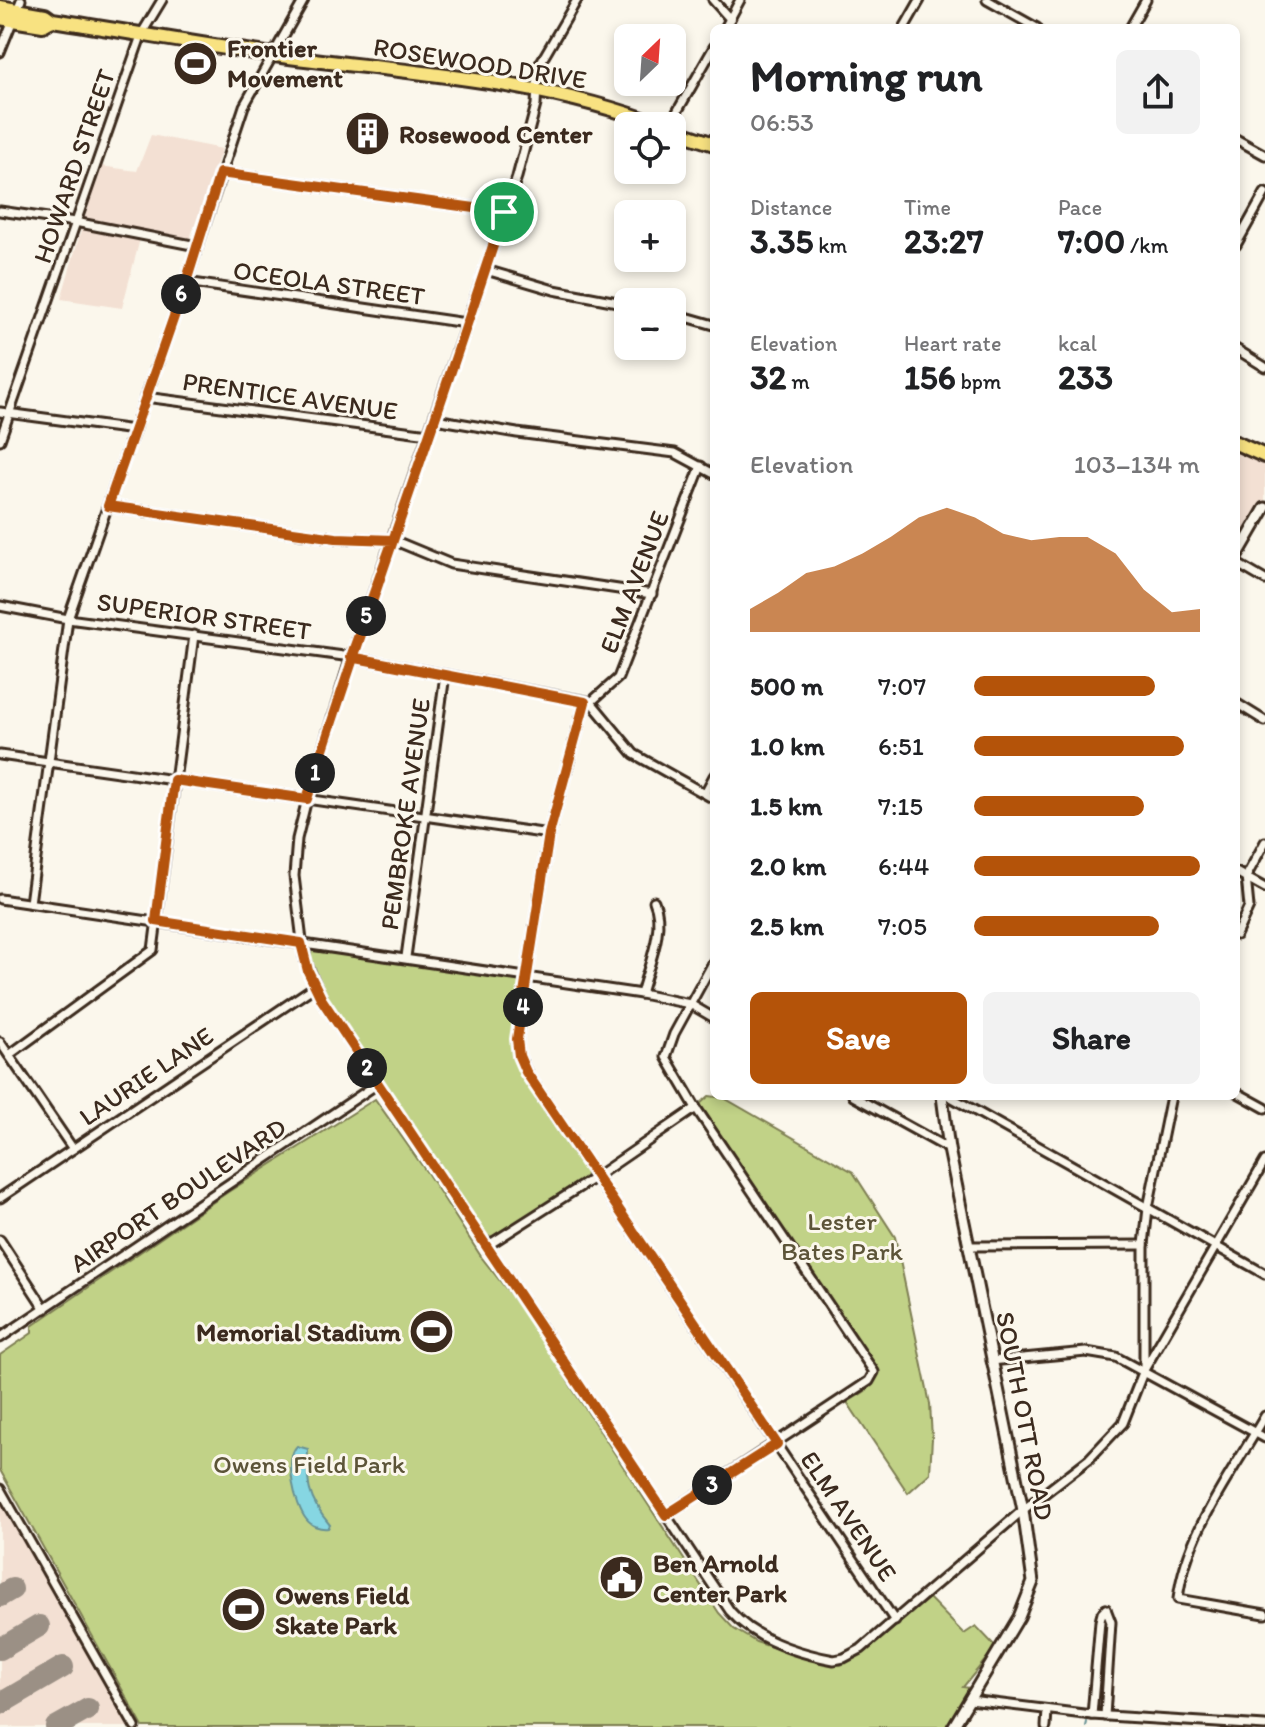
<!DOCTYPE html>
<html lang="en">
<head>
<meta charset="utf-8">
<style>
  :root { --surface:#fff; --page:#f2f2f2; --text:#202124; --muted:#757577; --accent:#b45309 }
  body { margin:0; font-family:Itim,sans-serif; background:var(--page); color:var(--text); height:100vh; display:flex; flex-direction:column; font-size:30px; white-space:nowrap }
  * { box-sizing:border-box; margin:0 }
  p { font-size:26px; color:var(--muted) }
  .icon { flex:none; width:44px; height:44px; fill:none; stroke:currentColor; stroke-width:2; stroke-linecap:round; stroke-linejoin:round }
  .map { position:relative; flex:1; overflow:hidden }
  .side { position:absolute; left:710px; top:24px; width:530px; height:1076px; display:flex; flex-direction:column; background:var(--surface); border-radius:12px; box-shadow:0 4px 12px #0003 }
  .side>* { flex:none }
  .needle { width:52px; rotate:25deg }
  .controls { position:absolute; left:614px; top:24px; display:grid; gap:16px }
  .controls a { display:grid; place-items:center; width:72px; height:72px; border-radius:12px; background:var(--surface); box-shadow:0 4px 12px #0003; font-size:40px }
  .pin { position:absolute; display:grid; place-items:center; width:68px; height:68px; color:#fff; margin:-34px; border:4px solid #fff; border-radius:50%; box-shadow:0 2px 8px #0007 }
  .km { position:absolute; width:40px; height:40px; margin:-20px; border-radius:50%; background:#222; color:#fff; font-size:22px; line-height:40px; text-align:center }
  .round { display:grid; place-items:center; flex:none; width:84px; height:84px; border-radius:12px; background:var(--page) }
  .summary { display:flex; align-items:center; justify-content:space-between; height:136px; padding:0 40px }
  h1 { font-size:44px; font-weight:700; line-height:60px }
  .metrics { display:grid; grid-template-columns:repeat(3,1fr); gap:12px; height:136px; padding:8px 40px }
  .metrics div { display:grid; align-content:center }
  .metrics b { font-size:34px; font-weight:700 }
  .metrics small { font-size:22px; font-weight:400 }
  .metrics p { font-size:22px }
  .chart { height:224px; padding:16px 40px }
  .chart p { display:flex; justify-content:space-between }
  .chart svg { width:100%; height:144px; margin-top:8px; fill:var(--accent); opacity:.7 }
  .action { display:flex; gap:16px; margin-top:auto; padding:16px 40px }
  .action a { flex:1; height:92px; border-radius:12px; background:var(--accent); color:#fff; font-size:32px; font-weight:700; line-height:92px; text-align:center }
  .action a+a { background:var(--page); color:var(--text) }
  ul { padding:0 40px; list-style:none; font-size:26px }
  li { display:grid; grid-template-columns:128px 96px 1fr; align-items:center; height:60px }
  li i { height:20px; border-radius:10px; background:var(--accent) }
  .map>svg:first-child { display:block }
</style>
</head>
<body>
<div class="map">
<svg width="1265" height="1727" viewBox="0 0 1265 1727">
  <rect width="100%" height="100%" fill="#fbf7ec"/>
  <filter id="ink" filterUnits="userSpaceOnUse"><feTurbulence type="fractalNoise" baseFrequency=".0125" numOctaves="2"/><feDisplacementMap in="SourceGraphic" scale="16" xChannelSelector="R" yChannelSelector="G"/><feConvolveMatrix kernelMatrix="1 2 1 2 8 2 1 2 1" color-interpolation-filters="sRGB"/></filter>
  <g filter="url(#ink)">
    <g fill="#f3e0d3">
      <path d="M151 135 222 149 188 244 141 235 122 308 61 299 100 166 137 171Z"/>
      <path d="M1236 443 1265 456V508L1236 558Z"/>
      <path d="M0 1489 135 1727H0Z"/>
    </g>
    <g fill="#c1d287" stroke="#7e7e52" stroke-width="2">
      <path d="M312 950 519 981 522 986 512 1042 513 1057 587 1171 585 1177 496 1236 485 1237 333 1008C324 993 304 967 312 950Z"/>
      <path d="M709 1096 724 1098 853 1172 895 1237 930 1404 932 1438 930 1473 908 1493 847 1402C861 1393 879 1388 875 1368L700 1104Z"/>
      <path d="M375 1099 428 1174 482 1258 534 1324 574 1391 719 1613 734 1629 756 1642 821 1663 841 1665 867 1651 929 1598 964 1634 976 1626 996 1647 963 1687 970 1688 946 1727H143L0 1470V1355L32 1333V1326L51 1313 228 1192Z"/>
    </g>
    <path fill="#86d6e2" stroke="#689194" stroke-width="2" d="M297 1446 308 1449C307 1483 306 1497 330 1525L328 1528C320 1529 311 1526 306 1519 295 1505 284 1459 297 1446Z"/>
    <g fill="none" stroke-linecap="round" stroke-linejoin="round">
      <path stroke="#689194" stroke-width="2" d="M1086 1727 1087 1722"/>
      <g stroke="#9b9085" stroke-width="22">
        <path d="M0 1596 12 1589"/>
        <path d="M0 1649 39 1626"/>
        <path d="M0 1704 63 1667"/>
        <path d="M56 1727 88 1709"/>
      </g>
      <defs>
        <g id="minor">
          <path d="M577 0 538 67 536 105 517 177 351 657 307 799 297 839 294 876 304 957 322 1000 730 1611C755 1640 797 1653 834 1660L844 1658 861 1649 1023 1510 1089 1459 1123 1423 1144 1370 1265 1161"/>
          <path d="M713 0 730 19"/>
          <path d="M987 0 1037 28"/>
          <path d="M725 28 740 0"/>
          <path d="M904 28 920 0"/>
          <path d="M1130 28 1146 0"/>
          <path d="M0 52 21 0"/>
          <path d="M669 126 714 47"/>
          <path d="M1236 139 1265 155"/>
          <path d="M220 173 504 212"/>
          <path d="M0 211 75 222 197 246"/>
          <path d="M1236 245 1265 193"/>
          <path d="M486 270 554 290 628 304"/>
          <path d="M186 282 466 323"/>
          <path d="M672 313 714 325"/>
          <path d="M1236 349 1265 367"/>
          <path d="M145 397 429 434"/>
          <path d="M0 412 134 430"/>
          <path d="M435 419 517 433 675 453 714 474"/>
          <path d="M0 440 142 33 162 0"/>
          <path d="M108 506 336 538 393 540 451 564 652 594"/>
          <path d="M1236 563 1265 580"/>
          <path d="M0 606 68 619 351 657 591 702"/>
          <path d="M585 702 549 834 517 1039 519 1056 528 1075 895 1621"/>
          <path d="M591 702 618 678 701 466"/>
          <path d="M591 702 634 754 714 799"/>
          <path d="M1236 703 1265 721"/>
          <path d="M0 755 549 834"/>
          <path d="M705 793 714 776"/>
          <path d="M1236 872 1265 888"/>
          <path d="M0 899 641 994 690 1004 714 1018"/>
          <path d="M30 903 68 619 186 282 244 106 304 0"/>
          <path d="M1236 935 1249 907 1246 877 1265 842"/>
          <path d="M406 957 445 675"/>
          <path d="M641 994C648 966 666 928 654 901"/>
          <path d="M0 1042 73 1149"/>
          <path d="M9 1055 153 950 194 635"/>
          <path d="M1236 1092 1265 1108"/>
          <path d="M853 1096 949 1149"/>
          <path d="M949 1096 1265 1274"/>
          <path d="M0 1198 314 987"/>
          <path d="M0 1240 45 1309"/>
          <path d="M487 1246 597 1176 696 1108"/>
          <path d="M969 1246 1144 1245"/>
          <path d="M0 1338 377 1084"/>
          <path d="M991 1361 1086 1352 1116 1357 1265 1438"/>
          <path d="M1144 1367V1245L1148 1208 1171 1096"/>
          <path d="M1265 1416C1232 1474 1186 1532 1178 1599L1265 1614"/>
          <path d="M0 1489 135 1727"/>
          <path d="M666 1515 869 1381 874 1372 696 1108 666 1057 674 1034 714 961"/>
          <path d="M970 1700 1092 1715 1265 1726"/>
          <path d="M1092 1715 1100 1621 1102 1613 1106 1609"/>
          <path d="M1105 1716 1111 1622 1106 1609"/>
          <path d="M1046 1727 1047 1710"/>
        </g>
        <g id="tertiary">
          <path d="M1236 558 1265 508"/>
          <path d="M942 1096 949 1149 1023 1510 1033 1582 1019 1617 953 1727"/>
        </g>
        <g id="primary">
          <path d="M0 7 45 15 52 20C126 31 200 45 274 55 405 73 538 78 662 126"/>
          <path d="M0 18 43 25 52 20"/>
          <path d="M672 130 714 144"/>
          <path d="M1236 443 1265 456"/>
        </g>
      </defs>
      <use href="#minor" stroke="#3b2a1e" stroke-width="13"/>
      <use href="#tertiary" stroke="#3b2a1e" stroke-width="15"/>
      <use href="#primary" stroke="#3b2a1e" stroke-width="18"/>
      <use href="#minor" stroke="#fbf7ec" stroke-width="7"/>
      <use href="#tertiary" stroke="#fbf7ec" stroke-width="9"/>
      <use href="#primary" stroke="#f8e281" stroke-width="12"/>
    </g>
  </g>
  <g fill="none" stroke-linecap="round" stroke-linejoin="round" filter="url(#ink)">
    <defs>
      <path id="route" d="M504 212C441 408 369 602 307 799L174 780 156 921 301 943 308 971 322 1000 666 1515 777 1444 526 1072 519 1056 517 1039 549 834 585 702 351 657 393 540 336 538 108 506 186 282 220 173 504 212"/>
    </defs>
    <use href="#route" stroke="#fff" stroke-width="16"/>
    <use href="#route" stroke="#b45309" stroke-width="10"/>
  </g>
  <defs>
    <symbol id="stadium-disc" viewBox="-11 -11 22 22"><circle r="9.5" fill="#3b2a1e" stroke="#fbf7ec"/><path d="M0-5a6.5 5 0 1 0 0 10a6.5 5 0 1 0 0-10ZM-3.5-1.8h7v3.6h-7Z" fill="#fff"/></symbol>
    <symbol id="building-disc" viewBox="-11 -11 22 22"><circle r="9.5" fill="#3b2a1e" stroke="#fbf7ec"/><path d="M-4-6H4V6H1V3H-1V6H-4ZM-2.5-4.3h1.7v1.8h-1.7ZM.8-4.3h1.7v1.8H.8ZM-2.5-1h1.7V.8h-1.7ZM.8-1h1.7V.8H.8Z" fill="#fff"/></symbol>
    <symbol id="civic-disc" viewBox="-11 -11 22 22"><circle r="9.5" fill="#3b2a1e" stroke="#fbf7ec"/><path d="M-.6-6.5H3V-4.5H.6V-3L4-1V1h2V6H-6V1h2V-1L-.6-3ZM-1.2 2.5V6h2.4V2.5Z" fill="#fff"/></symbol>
  </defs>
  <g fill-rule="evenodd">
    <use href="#stadium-disc" x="170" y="38" width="51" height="51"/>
    <use href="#building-disc" x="342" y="108" width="51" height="51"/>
    <use href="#stadium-disc" x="406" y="1306" width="51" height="51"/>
    <use href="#civic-disc" x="596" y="1552" width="51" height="51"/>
    <use href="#stadium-disc" x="218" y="1584" width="51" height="51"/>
  </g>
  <g text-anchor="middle" stroke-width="6" stroke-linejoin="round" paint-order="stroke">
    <g font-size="26" font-weight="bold" fill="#3b2a1e" stroke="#fbf7ec" text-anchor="start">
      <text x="227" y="57">Frontier<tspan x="227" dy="30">Movement</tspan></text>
      <text x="399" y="143">Rosewood Center</text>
      <text x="401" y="1341" text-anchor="end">Memorial Stadium</text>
      <text x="653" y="1572">Ben Arnold<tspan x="653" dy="30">Center Park</tspan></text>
      <text x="275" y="1604">Owens Field<tspan x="275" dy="30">Skate Park</tspan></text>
    </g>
    <g font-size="26" fill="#3b2a1e" stroke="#fbf7ec">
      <text transform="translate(480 63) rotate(9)" y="9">ROSEWOOD DRIVE</text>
      <text transform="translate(74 166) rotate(-71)" y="9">HOWARD STREET</text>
      <text transform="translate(329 283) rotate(8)" y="9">OCEOLA STREET</text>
      <text transform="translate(290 396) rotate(8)" y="9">PRENTICE AVENUE</text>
      <text transform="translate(634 582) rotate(-69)" y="9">ELM AVENUE</text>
      <text transform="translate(204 616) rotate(8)" y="9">SUPERIOR STREET</text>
      <text transform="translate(405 814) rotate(-82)" y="9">PEMBROKE AVENUE</text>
      <text transform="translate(146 1076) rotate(-34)" y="9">LAURIE LANE</text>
      <text transform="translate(178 1195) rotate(-34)" y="9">AIRPORT BOULEVARD</text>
      <text transform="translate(1025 1416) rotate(79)" y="9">SOUTH OTT ROAD</text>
      <text transform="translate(849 1516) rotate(56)" y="9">ELM AVENUE</text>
    </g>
    <g font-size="26" fill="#5c5438" stroke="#fbf7ec">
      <text x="842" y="1230">Lester<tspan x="842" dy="30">Bates Park</tspan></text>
      <text x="309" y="1473">Owens Field Park</text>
    </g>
  </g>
</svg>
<div class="controls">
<a><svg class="needle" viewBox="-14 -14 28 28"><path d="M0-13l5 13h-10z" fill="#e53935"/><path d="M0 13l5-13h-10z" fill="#757577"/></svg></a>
<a><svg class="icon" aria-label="locate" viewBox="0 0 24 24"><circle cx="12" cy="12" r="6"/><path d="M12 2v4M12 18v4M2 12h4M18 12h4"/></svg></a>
<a>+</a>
<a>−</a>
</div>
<div class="pin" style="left:504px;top:212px;background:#1e9e55"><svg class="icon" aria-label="arrive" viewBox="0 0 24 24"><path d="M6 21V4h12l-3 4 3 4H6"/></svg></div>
<b class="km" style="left:315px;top:773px">1</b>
<b class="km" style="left:367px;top:1068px">2</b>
<b class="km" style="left:712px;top:1485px">3</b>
<b class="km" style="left:523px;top:1007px">4</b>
<b class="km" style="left:366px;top:616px">5</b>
<b class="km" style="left:181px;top:294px">6</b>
<section class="side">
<div class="summary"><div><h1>Morning run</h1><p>06:53</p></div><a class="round"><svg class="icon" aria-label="share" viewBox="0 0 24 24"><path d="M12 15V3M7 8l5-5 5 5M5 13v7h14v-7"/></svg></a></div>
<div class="metrics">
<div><p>Distance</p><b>3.35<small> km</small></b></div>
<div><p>Time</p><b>23:27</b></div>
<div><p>Pace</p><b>7:00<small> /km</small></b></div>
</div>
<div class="metrics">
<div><p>Elevation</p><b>32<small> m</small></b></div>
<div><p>Heart rate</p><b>156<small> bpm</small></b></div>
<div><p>kcal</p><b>233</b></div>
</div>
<div class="chart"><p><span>Elevation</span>103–134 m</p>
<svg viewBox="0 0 160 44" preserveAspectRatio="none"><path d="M0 44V37L10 32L20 26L30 24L40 20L50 15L60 9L70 6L80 9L90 14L100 16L110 15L120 15L130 20L140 31L150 38L160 37V44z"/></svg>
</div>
<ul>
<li><b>500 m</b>7:07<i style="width:80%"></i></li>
<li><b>1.0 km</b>6:51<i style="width:93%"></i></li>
<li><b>1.5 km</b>7:15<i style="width:75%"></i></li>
<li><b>2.0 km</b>6:44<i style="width:100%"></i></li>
<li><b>2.5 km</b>7:05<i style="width:82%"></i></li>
</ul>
<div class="action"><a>Save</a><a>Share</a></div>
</section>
</div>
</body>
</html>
